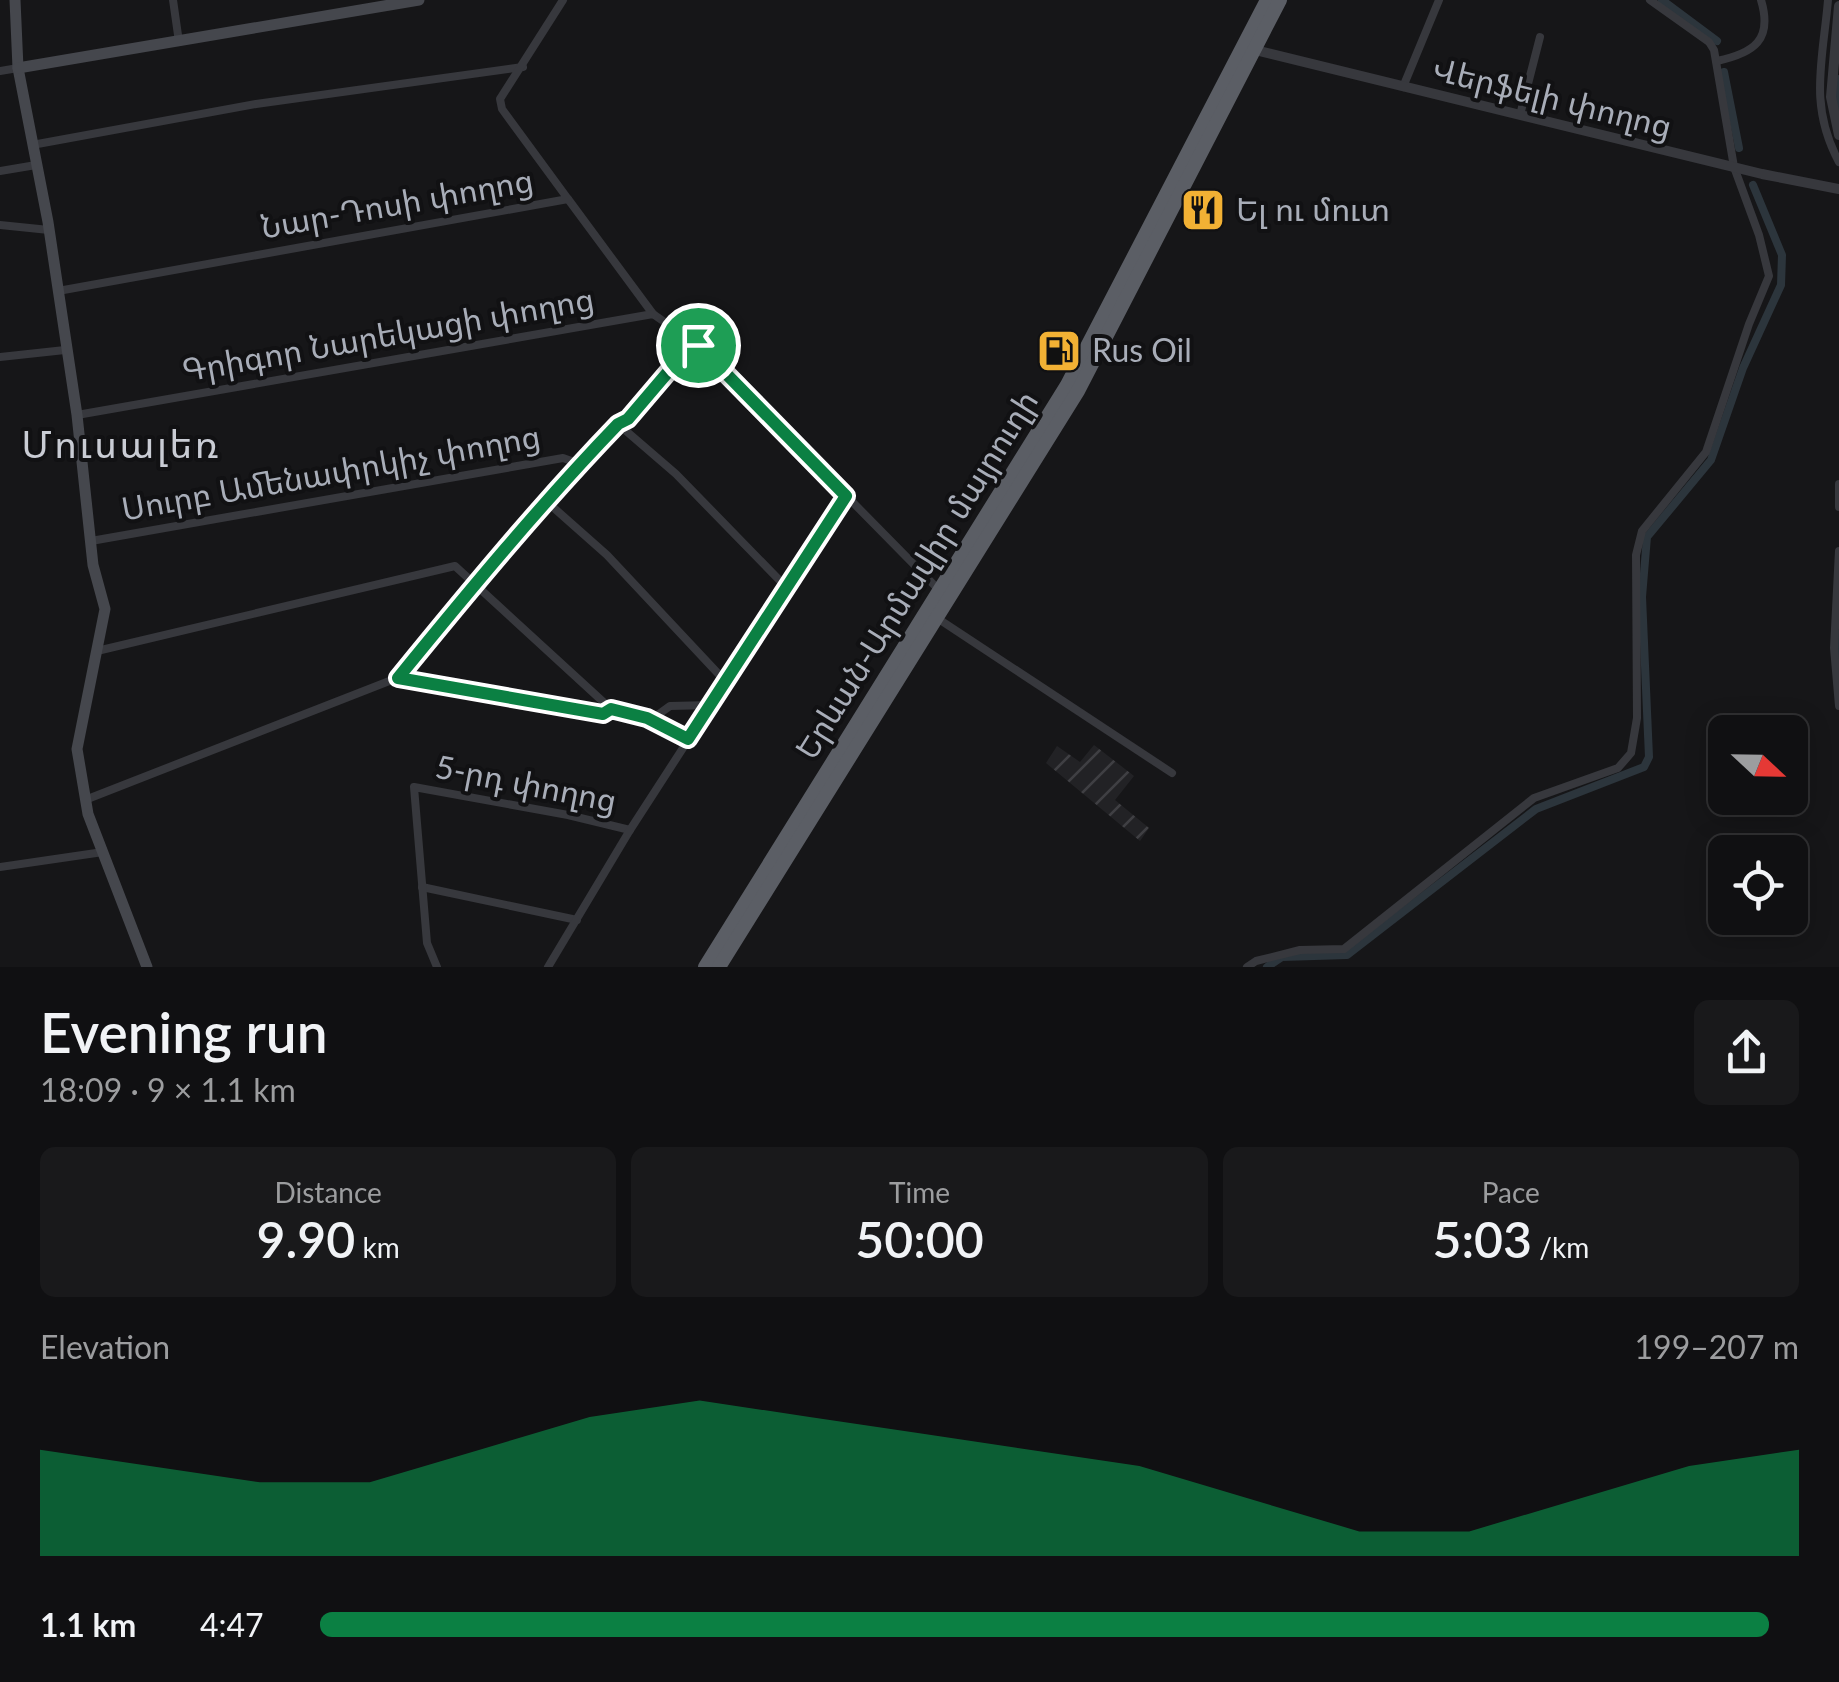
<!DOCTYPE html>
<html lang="en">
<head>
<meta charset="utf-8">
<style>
  :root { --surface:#101012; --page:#19191b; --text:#f1f3f6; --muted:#9c9d9f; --line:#303032; --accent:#0b8043 }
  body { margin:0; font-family:Lato,"Noto Sans Armenian",sans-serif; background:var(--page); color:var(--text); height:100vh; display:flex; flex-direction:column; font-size:38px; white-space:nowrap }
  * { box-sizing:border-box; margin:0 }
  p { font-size:32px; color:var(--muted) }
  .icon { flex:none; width:55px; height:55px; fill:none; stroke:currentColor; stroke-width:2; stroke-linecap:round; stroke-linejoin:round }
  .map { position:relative; height:967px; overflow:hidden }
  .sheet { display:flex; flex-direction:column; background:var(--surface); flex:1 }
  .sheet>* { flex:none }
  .needle { width:65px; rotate:112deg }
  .tools { position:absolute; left:1708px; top:715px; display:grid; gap:20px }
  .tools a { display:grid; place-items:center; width:100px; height:100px; border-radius:15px; background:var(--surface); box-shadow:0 5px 25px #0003,0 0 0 2px var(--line); font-size:50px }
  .pin { position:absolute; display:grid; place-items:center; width:85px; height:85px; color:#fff; margin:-42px; border:5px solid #fff; border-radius:50%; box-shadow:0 2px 10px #0007 }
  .round { display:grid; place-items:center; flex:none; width:105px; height:105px; border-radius:15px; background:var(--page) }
  .head { display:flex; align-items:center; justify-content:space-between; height:170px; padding:0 40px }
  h1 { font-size:55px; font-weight:600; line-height:75px }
  .metrics { display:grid; grid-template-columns:repeat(3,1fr); gap:15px; height:170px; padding:10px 40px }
  .metrics div { display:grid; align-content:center; border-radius:15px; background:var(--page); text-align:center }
  .metrics b { font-size:50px; font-weight:600 }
  .metrics small { font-size:28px; font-weight:400 }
  .metrics p { font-size:28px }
  .chart { height:280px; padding:20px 40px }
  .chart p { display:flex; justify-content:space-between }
  .chart svg { width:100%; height:180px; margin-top:10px; fill:var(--accent); opacity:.7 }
  ul { padding:0 40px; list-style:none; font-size:32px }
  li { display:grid; grid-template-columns:160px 120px 1fr; align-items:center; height:75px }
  li i { height:25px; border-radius:12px; background:var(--accent) }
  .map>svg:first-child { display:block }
</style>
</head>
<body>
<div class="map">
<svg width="1839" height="967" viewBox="0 0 1839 967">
  <defs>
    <pattern id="industrial-furrows" width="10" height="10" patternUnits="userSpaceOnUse" patternTransform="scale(2.5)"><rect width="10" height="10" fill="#222225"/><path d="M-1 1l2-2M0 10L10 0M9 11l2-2" fill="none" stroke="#3f3f43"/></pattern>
  </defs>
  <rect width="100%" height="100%" fill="#161618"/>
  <path fill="url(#industrial-furrows)" d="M1094 745 1134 776 1115 800 1149 828 1140 841 1046 763 1057 746 1080 762Z"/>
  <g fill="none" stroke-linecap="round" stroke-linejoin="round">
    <g stroke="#2c353c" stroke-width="8">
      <path d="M1662 0 1717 41"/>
      <path d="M1724 72 1739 148"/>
      <path d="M1839 79V112"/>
      <path d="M1839 662V634"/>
      <path d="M1267 967 1282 957 1347 955 1536 809 1644 767 1649 757 1642 597 1647 537 1711 460 1743 368 1781 285 1782 255 1753 185"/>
    </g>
    <g stroke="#37383d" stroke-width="8">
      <path d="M173 0 179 42"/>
      <path d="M1828 0C1823 60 1808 105 1839 162"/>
      <path d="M1717 61C1754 53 1773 40 1761 0"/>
      <path d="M0 71 18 68"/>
      <path d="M1403 87 1439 0"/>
      <path d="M1520 115 1540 37"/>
      <path d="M32 145 256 104 523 67"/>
      <path d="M0 171 36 165"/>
      <path d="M568 199 653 314"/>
      <path d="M0 225 49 230"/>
      <path d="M58 291 568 199 502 109 500 99 563 0"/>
      <path d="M0 357 65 350"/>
      <path d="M77 415 653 314 699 346 940 591"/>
      <path d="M618 424 676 474 787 588"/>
      <path d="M1839 484V507"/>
      <path d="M546 501 607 555 726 682"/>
      <path d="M91 541 563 458 580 464"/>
      <path d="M1839 551 1834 648 1839 706"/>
      <path d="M937 618 1172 773"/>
      <path d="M97 651 455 566 611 709 647 718 689 739"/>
      <path d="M397 678 603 714 611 709"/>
      <path d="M652 719 670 706 711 705"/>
      <path d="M85 800 397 678 481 574 618 424 628 419 673 365 697 345"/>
      <path d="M0 867 103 852"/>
      <path d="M422 887 577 920"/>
      <path d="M437 967 427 943 414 787 568 815 630 830"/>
      <path d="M548 967 630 830 846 496"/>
      <path d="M1247 967 1256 961 1300 950 1344 949 1534 798 1618 768 1631 753 1637 718 1636 555 1642 531 1706 452 1749 324 1769 276 1759 235 1734 167 1714 50 1709 42 1650 0"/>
    </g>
    <g stroke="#37383d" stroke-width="10">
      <path d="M1839 6 1831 97 1839 135"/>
      <path d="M1255 50 1762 174 1839 189"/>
    </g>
    <g stroke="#45474d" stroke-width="11">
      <path d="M15 0 18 68 48 222 77 415 93 565 105 609 77 749 88 814 147 967"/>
      <path d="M18 68 419 0"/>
    </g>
    <g stroke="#5b5e65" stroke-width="14">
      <path d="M705 967 1067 385 1267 0"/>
      <path d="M719 967 1078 391 1280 0"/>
    </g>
  </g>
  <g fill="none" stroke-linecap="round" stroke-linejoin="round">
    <defs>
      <path id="route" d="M698 345 846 496 688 739 647 718 611 709 603 714 398 678C469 591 540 505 618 424L628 419 674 365Z"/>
    </defs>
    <use href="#route" stroke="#fff" stroke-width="20"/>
    <use href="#route" stroke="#0b8043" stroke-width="12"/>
  </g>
  <defs>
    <symbol id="restaurant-square" viewBox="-11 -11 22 22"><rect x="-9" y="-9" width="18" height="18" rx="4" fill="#f2b134" stroke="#111113"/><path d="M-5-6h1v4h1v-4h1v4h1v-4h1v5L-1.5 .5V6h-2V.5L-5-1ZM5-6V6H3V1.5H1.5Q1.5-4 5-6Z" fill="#111"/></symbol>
    <symbol id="fuel-square" viewBox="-11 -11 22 22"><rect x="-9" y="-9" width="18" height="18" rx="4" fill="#f2b134" stroke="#111113"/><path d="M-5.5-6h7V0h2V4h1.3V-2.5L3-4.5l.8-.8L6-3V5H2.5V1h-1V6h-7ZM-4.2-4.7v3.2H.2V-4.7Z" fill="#111"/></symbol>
  </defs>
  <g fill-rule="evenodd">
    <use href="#restaurant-square" x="1178" y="185" width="50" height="50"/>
    <use href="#fuel-square" x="1034" y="326" width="50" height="50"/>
  </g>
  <g text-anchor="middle" stroke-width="8" stroke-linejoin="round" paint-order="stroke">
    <g font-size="32" fill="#a8adb8" stroke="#111113">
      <text transform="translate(1552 98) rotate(14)" y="11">Վերֆելի փողոց</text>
      <text transform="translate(397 204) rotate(-10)" y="11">Նար-Դոսի փողոց</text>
      <text transform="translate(388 335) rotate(-10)" y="11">Գրիգոր Նարեկացի փողոց</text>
      <text transform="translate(331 473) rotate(-10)" y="11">Սուրբ Ամենափրկիչ փողոց</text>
      <text transform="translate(917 575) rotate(-58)" y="11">Երևան-Արմավիր մայրուղի</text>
      <text transform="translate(526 784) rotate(11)" y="11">5-րդ փողոց</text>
    </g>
    <g font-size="32" fill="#a8adb8" stroke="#111113" text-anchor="start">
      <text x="1236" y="221">Ել ու մուտ</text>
      <text x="1092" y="362">Rus Oil</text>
    </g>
    <g font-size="38" letter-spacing="2.5" fill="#c9ccd4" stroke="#111113">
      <text x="121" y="458">Մուսալեռ</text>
    </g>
  </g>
</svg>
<div class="tools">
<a><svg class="needle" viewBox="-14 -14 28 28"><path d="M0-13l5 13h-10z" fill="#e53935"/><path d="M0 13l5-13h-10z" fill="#9c9d9f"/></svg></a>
<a><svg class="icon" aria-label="locate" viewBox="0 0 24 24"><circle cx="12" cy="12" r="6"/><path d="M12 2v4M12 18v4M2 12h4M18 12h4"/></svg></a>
</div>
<div class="pin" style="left:698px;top:345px;background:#1e9e55"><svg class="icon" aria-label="arrive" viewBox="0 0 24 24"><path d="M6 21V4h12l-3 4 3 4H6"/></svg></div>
</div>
<section class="sheet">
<div class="head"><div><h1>Evening run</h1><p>18:09 · 9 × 1.1 km</p></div><a class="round"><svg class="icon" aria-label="share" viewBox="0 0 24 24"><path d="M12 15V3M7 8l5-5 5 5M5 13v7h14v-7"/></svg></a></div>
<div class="metrics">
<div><p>Distance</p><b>9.90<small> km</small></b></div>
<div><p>Time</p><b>50:00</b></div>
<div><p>Pace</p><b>5:03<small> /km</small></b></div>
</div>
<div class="chart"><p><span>Elevation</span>199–207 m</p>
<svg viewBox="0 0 160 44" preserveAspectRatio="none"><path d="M0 44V18L10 22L20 26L30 26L40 18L50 10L60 6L70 10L80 14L90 18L100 22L110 30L120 38L130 38L140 30L150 22L160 18V44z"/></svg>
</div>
<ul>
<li><b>1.1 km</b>4:47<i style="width:98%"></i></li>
</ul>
</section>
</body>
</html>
